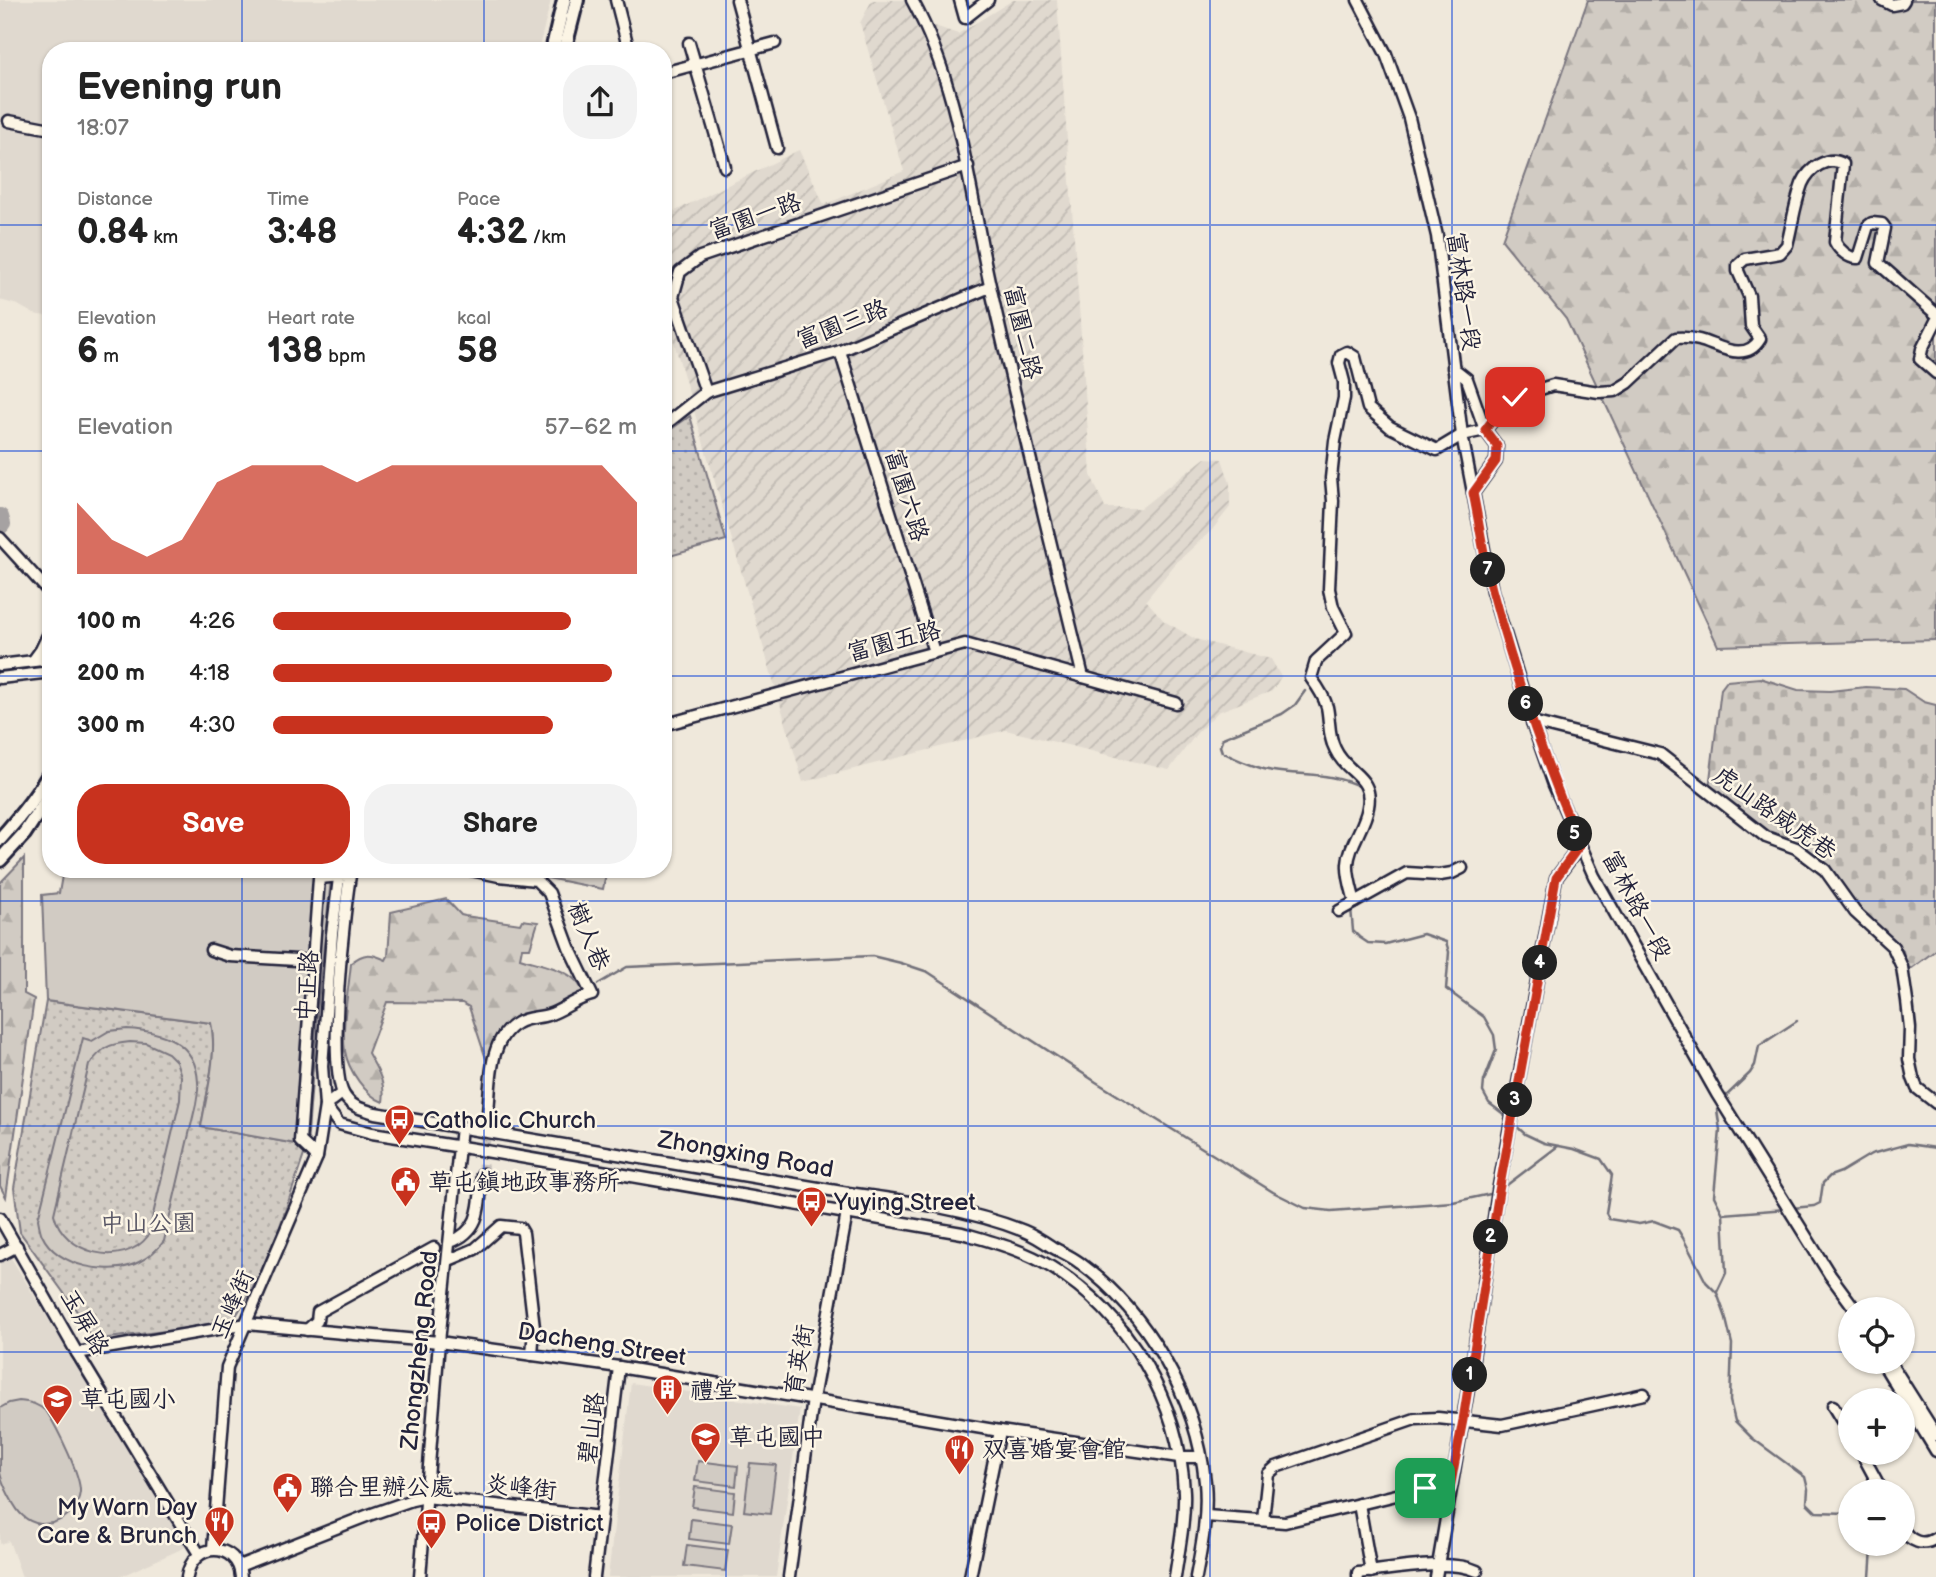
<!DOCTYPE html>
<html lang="en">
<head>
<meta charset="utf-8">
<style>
  :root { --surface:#fff; --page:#f2f2f2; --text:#222; --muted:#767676; --accent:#c8321e }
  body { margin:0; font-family:"Balsamiq Sans","LXGW WenKai TC",sans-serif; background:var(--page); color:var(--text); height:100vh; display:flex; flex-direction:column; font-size:26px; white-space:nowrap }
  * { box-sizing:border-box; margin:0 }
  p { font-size:23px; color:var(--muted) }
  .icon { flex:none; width:38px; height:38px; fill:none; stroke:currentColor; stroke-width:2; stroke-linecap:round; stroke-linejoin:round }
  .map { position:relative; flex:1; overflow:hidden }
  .details { position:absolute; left:42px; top:42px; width:630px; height:836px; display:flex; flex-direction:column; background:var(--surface); border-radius:28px; box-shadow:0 2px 5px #0004 }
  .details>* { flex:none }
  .fabs { position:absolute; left:1838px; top:1297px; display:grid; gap:14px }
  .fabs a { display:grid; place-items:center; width:77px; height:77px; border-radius:50%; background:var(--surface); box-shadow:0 2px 5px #0004; font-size:35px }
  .pin { position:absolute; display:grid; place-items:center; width:60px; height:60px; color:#fff; margin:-30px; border-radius:14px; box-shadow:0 4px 10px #0006 }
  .km { position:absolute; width:35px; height:35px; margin:-18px; border-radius:50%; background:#222; color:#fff; font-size:19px; line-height:35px; text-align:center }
  .round { display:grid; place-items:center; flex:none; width:74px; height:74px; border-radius:28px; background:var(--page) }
  .overview { display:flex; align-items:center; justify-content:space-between; height:119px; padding:0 35px }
  h1 { font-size:38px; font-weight:700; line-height:52px }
  .stats { display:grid; grid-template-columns:repeat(3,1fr); gap:10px; height:119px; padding:7px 35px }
  .stats div { display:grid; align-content:center }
  .stats b { font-size:35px; font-weight:700 }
  .stats small { font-size:19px; font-weight:400 }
  .stats p { font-size:19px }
  .chart { height:196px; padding:14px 35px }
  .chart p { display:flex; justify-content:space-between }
  .chart svg { width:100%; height:126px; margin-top:7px; fill:var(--accent); opacity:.7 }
  .cta { display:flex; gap:14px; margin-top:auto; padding:14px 35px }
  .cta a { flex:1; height:80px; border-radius:28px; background:var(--accent); color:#fff; font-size:28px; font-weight:700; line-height:80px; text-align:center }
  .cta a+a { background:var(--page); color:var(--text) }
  ul { padding:0 35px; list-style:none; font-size:23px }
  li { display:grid; grid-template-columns:112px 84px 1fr; align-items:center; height:52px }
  li i { height:18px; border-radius:9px; background:var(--accent) }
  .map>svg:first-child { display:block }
</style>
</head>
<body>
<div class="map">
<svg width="1936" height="1577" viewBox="0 0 1936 1577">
  <defs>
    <pattern id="industrial-furrows" width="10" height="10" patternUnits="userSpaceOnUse" patternTransform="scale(1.75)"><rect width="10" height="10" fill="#e0d9cf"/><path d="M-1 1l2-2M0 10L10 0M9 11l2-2" fill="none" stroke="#c0bab3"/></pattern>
    <pattern id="grass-dots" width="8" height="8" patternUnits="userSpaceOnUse" patternTransform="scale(1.75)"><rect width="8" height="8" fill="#d1cbc3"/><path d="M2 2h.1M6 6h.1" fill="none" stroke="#b3aea8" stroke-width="1.8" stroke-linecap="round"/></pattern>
    <pattern id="forest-firs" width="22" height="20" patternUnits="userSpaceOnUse" patternTransform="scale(1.75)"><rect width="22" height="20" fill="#d1cbc3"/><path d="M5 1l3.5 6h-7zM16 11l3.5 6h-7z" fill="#b3aea8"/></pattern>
    <pattern id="cemetery-stones" width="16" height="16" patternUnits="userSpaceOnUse" patternTransform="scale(1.75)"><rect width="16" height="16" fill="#d1cbc3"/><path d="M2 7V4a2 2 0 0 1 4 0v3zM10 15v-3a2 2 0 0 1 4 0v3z" fill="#b3aea8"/></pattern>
  </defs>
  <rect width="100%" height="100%" fill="#efe8db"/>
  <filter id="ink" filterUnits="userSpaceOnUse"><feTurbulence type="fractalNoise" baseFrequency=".0143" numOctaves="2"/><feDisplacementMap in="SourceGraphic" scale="14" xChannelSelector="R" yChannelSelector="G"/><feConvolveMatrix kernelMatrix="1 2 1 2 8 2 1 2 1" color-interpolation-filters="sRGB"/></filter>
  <g filter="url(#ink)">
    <g fill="#e0d9cf">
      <path d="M0 0H551L538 51H51V317L34 314 18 305 0 300Z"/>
      <path d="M11 1258 150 1485 186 1547 119 1577H22L9 1541 0 1544V1263Z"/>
      <path d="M631 1383 800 1409 776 1577H608Z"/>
    </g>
    <path fill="url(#industrial-furrows)" d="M872 0H920L929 24 958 34 1013 0H1057L1091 475 1105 508H1141L1205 458 1222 459 1230 483V507L1212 530 1176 563 1146 600 1164 621 1195 639 1271 659 1281 677 1272 691 1218 712 1197 733 1169 770 1006 730 803 782 663 305V217L799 150 824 205 904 171 860 23Z"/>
    <g fill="url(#grass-dots)" stroke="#7a767f" stroke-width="2">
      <path d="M690 416 726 540 663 558V435Z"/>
      <path d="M46 1001 211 1023C218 1054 206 1095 201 1127L307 1146 279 1229 258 1279 234 1319 182 1329 92 1340 76 1310 20 1232 14 1188Z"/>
    </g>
    <g fill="url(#forest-firs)" stroke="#7a767f" stroke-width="2">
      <path d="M1588 0H1936V640L1718 646 1566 319 1502 240Z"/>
      <path d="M24 858V994L34 999 6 1197 0 1186V883Z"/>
      <path d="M446 899 461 915 465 916 520 924 522 920 538 922 530 948H522L520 958C541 965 578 969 584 995L507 1031 490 1071 469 1007 462 1003 387 1002 368 1053C378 1071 386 1082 383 1102 366 1096 348 1070 345 1051 341 1028 349 987 351 963 364 952 371 953 386 960L388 956 391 912Z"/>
    </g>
    <path fill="url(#cemetery-stones)" stroke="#7a767f" stroke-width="2" d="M1760 678 1798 690 1830 691 1866 687 1904 689 1924 702 1936 705V950L1912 968H1907L1903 951 1858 908 1833 874 1782 843 1709 788 1721 689 1727 681Z"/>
    <g fill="#d1cbc3" stroke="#7a767f" stroke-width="2" fill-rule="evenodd">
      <path d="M63 870H332L318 1002 307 1146 201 1127C206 1096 218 1054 211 1023L46 1001 42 895 59 893Z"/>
      <path d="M549 870H607L603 889 547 878Z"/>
      <path d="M127 1029C161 1031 196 1041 198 1082 199 1089 197 1097 196 1104L164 1241C158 1249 149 1257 139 1262 111 1277 56 1267 42 1235 40 1231 39 1224 38 1219L83 1038 92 1041 109 1031ZM130 1042 146 1043 168 1053 176 1061 181 1076 180 1100 148 1236C123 1269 63 1254 54 1214L89 1065C103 1047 108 1044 130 1042Z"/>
      <path d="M19 1401C31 1402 38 1404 47 1412 57 1428 81 1475 80 1492 77 1518 44 1535 23 1516 15 1510 2 1483 0 1473 0 1467 0 1458 0 1451 0 1437 0 1422 0 1408L9 1403Z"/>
      <path d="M698 1461 738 1466 736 1486 695 1481Z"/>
      <path d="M750 1463 776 1465 770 1514 744 1511Z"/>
      <path d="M695 1487 735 1492 733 1512 692 1507Z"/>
      <path d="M691 1519 732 1524 729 1544 689 1539Z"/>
      <path d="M687 1545 728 1550 725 1571 684 1566Z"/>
    </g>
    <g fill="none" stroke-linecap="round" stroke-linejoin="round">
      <g stroke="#716f79" stroke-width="2.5">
        <path d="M1305 691 1295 705 1282 714 1223 738 1220 746 1222 752C1238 760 1255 768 1273 771 1306 776 1331 772 1363 788"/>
        <path d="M1351 908 1353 931 1359 937 1368 943 1385 944 1423 934 1446 942 1449 952 1446 989 1484 1017 1494 1035 1496 1050 1484 1081 1483 1092 1489 1103 1510 1119"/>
        <path d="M598 984 627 967 872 956 901 963 928 972 1096 1082 1273 1192 1305 1208 1331 1211 1453 1202 1495 1193"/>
        <path d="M1723 1099 1750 1073 1755 1065 1759 1046 1797 1021"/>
        <path d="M1514 1124 1525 1134 1544 1143 1574 1149 1601 1159 1612 1175 1606 1213 1609 1219 1639 1224 1654 1221 1678 1230 1683 1238 1706 1282 1717 1293 1725 1315 1732 1344 1730 1401 1735 1421 1752 1438 1805 1477 1808 1489 1807 1503 1816 1512 1847 1513 1850 1517"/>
        <path d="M1503 1188 1558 1146"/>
        <path d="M1792 1208 1814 1206 1820 1203 1823 1183 1830 1176 1841 1172 1871 1154 1908 1144 1936 1148"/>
        <path d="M1723 1214 1786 1209"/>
        <path d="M1717 1292 1726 1273 1723 1214 1714 1196 1720 1130 1717 1110 1720 1105"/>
        <path d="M1868 1544 1872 1548 1870 1577"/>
      </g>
      <path stroke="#a6a2a2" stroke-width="18" d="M0 517 2 524 0 526"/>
      <path stroke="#c6c0bb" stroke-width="10" stroke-dasharray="10 5" stroke-linecap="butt" d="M482 1174 488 1112"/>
      <defs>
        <g id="minor">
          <path d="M616 0 629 51"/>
          <path d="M737 0 777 148"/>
          <path d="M912 0C961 89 969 193 991 290 1020 419 1052 548 1083 677"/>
          <path d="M960 0 965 18 988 0"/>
          <path d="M1358 0 1386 54 1409 118 1437 236 1462 435 1492 591 1532 722 1554 785 1594 876 1717 1094 1830 1275 1855 1309"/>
          <path d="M1882 0 1892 5 1902 3 1904 0"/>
          <path d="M689 43 725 167"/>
          <path d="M663 73 775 43"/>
          <path d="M9 121 51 129"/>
          <path d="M1936 321 1922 349 1920 359 1936 373"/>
          <path d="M840 351 934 652"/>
          <path d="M1453 368 1467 379 1485 430 1497 446 1496 461 1473 493"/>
          <path d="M706 392 673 297 680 272 700 257 968 166"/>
          <path d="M663 426 706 392 840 351 990 287"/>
          <path d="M0 538 51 594"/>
          <path d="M33 661 41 650 51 629"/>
          <path d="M0 665 51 659"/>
          <path d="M0 678 51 672"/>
          <path d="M1532 722 1660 754 1766 837 1796 848 1825 870 1855 912 1893 947 1902 967 1907 1001 1910 1028 1909 1059 1913 1078 1917 1088 1936 1103"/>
          <path d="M663 725 965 644 1176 703"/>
          <path d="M340 870 332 934 322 1066 325 1106 339 1124 372 1133 474 1149 962 1233C993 1242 1024 1250 1051 1267 1128 1314 1180 1402 1184 1492 1185 1521 1179 1549 1175 1577"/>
          <path d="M351 870C344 908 327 1067 344 1095 351 1107 362 1109 375 1113L848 1193C908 1201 968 1209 1024 1231 1034 1235 1043 1241 1052 1247 1061 1252 1071 1256 1080 1263 1147 1312 1197 1398 1205 1482 1208 1515 1202 1545 1196 1577"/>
          <path d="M471 870 499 876 536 880 549 893 569 947 592 995C575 999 564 1010 548 1015 538 1018 526 1017 517 1023 488 1039 491 1084 488 1112"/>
          <path d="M1355 902C1352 890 1347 876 1348 864 1349 844 1365 827 1368 807 1374 776 1346 774 1335 749 1328 736 1330 721 1327 707 1324 696 1317 686 1311 678L1316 661 1346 633 1333 607 1329 589 1333 501 1331 478 1335 441 1344 398V382L1339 363 1341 355 1347 352 1355 357 1368 408 1390 427 1437 450 1462 435 1485 430 1505 405 1515 397 1553 385 1599 392 1615 391 1628 383 1676 338C1684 337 1691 338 1699 340 1718 345 1745 364 1760 339L1751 326 1749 296 1738 271V265L1745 259 1780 253 1787 245C1792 225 1795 203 1802 184 1809 168 1828 155 1843 164L1835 242C1839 250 1849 259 1858 258L1868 226 1872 223 1882 224 1885 228 1878 263 1936 314"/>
          <path d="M1339 911 1407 873 1440 875 1452 873 1462 868"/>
          <path d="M211 950 230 956 313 961"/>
          <path d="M317 1157 300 1141 319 878 342 876"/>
          <path d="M0 1218 77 1353 199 1554"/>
          <path d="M450 1242C483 1230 479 1203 482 1174"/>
          <path d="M0 1255 17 1246"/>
          <path d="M449 1260 475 1249 501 1226 520 1228 523 1233 534 1327 532 1355"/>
          <path d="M307 1330 317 1321 318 1312 434 1248"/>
          <path d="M77 1353 247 1324 439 1342 619 1367 1000 1431 1179 1457H1201"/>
          <path d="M1882 1362 1936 1451"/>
          <path d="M1890 1362 1936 1435"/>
          <path d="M1833 1406 1850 1434"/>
          <path d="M1861 1452 1882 1491"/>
          <path d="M1359 1504 1371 1572"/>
          <path d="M1206 1516 1285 1522 1425 1488 1450 1487"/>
          <path d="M1263 1520 1268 1474 1276 1467 1415 1419 1438 1418 1502 1425 1644 1394"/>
          <path d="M1902 1528C1910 1542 1923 1547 1936 1538"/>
          <path d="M213 1549 227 1367 317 1157 325 1106 342 1093"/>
          <path d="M239 1566 369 1515 412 1500 426 1497 601 1517"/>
          <path d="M187 1577C192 1541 238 1541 241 1577"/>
          <path d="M420 1577 439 1342 461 1127"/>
          <path d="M594 1577 619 1367"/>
          <path d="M789 1577 813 1399 847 1213 848 1193"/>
          <path d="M970 1577 1000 1431"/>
          <path d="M1358 1577V1573C1389 1570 1449 1558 1477 1571"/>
          <path d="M1436 1577 1470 1378 1498 1191 1556 878 1580 846"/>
        </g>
        <g id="major">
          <path d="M552 51 564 0"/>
          <path d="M564 51 577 0"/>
          <path d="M0 839C18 819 38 795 51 771"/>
          <path d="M0 860 24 834 51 793"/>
        </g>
      </defs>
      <use href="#minor" stroke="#22223b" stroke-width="15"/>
      <use href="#major" stroke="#22223b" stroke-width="18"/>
      <use href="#minor" stroke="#fcf5e5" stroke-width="10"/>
      <use href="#major" stroke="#fcf5e5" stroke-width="12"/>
    </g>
  </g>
  <g fill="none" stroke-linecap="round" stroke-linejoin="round" filter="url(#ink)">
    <defs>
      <path id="route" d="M1425 1488H1450L1463 1420 1499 1191 1556 878 1580 845C1545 763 1516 679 1493 593 1484 560 1480 526 1473 493L1496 461 1497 446 1485 430 1504 405 1515 397"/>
    </defs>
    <use href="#route" stroke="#fff" stroke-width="14"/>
    <use href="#route" stroke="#c8321e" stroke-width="9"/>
  </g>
  <path fill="none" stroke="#1d4ed8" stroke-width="2" stroke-opacity="0.55" d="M242 0V51M484 0V51M726 0V1577M968 0V1577M1210 0V1577M1452 0V1577M1694 0V1577M0 225H51M663 225H1936M0 451H51M663 451H1936M0 676H51M663 676H1936M242 870V1577M484 870V1577M0 901H1936M0 1126H1936M0 1352H1850M1902 1352H1936"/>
  <defs>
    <symbol id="bus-pin" viewBox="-11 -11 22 30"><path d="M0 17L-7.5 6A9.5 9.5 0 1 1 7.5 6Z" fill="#c8321e" stroke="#fcf5e5"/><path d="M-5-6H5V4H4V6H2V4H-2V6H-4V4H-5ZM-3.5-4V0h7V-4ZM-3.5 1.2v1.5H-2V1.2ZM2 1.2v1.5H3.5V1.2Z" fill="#fff"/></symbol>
    <symbol id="civic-pin" viewBox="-11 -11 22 30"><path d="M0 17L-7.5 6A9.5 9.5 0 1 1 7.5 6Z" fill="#c8321e" stroke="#fcf5e5"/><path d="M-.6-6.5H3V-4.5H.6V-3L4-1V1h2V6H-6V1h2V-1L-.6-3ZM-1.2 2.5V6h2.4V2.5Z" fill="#fff"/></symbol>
    <symbol id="building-pin" viewBox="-11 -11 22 30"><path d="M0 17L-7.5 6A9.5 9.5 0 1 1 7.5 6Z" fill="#c8321e" stroke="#fcf5e5"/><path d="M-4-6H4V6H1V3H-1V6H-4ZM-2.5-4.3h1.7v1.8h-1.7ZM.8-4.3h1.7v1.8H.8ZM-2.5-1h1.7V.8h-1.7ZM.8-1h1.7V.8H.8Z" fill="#fff"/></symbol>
    <symbol id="school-pin" viewBox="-11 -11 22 30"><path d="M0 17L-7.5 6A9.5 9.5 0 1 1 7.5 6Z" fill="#c8321e" stroke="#fcf5e5"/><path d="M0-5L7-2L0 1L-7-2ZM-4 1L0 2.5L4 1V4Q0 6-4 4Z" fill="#fff"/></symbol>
    <symbol id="restaurant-pin" viewBox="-11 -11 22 30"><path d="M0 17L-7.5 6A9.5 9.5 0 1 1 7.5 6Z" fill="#c8321e" stroke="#fcf5e5"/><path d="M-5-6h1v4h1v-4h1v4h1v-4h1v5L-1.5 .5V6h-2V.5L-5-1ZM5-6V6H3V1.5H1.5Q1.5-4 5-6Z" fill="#fff"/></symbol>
  </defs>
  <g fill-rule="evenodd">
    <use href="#bus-pin" x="382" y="1102" width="35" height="47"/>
    <use href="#civic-pin" x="388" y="1164" width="35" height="47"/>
    <use href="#bus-pin" x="794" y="1184" width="35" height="47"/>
    <use href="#building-pin" x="650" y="1372" width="35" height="47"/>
    <use href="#school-pin" x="40" y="1382" width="35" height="47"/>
    <use href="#school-pin" x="688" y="1420" width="35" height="47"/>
    <use href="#restaurant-pin" x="942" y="1432" width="35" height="47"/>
    <use href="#civic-pin" x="270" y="1470" width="35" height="47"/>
    <use href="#restaurant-pin" x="202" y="1504" width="35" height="47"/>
    <use href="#bus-pin" x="414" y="1506" width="35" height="47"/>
  </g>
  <g text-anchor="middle" stroke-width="5" stroke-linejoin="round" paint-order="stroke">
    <g font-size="24" fill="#22223b" stroke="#fcf5e5">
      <text transform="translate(755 216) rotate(-19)" y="8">富園一路</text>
      <text transform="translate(1464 291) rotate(82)" y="8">富林路一段</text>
      <text transform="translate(842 324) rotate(-21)" y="8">富園三路</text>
      <text transform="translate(1023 332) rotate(77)" y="8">富園二路</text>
      <text transform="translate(907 495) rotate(73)" y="8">富園六路</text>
      <text transform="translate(894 641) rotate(-15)" y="8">富園五路</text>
      <text transform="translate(1775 813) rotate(35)" y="8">虎山路威虎巷</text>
      <text transform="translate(1637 905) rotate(62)" y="8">富林路一段</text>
      <text transform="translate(589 936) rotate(67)" y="8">樹人巷</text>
      <text transform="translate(307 986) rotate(-86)" y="8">中正路</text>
      <text transform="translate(746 1154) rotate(10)" y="8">Zhongxing Road</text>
      <text transform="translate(232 1304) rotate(-66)" y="8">玉峰街</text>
      <text transform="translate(85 1322) rotate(60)" y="8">玉屏路</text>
      <text transform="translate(602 1344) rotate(9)" y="8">Dacheng Street</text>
      <text transform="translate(419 1350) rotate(-84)" y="8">Zhongzheng Road</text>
      <text transform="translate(799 1360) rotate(-80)" y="8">育英街</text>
      <text transform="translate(591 1428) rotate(-83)" y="8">碧山路</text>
      <text transform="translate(521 1487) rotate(6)" y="8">炎峰街</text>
    </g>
    <g font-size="24" fill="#22223b" stroke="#fcf5e5" text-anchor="start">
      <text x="423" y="1128">Catholic Church</text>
      <text x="428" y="1190">草屯鎮地政事務所</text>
      <text x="834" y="1210">Yuying Street</text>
      <text x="690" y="1398">禮堂</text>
      <text x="80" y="1407">草屯國小</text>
      <text x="729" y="1445">草屯國中</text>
      <text x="982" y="1457">双喜婚宴會館</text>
      <text x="310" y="1495">聯合里辦公處</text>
      <text x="197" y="1515" text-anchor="end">My Warn Day<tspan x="197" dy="28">Care &amp; Brunch</tspan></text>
      <text x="455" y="1531">Police District</text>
    </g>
    <g font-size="24" fill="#575564" stroke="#fcf5e5">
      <text x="148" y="1231">中山公園</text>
    </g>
  </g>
</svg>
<div class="fabs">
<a><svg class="icon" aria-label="locate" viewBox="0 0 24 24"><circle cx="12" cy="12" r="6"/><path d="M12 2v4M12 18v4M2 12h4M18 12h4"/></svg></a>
<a>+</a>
<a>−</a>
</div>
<div class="pin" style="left:1425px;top:1488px;background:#1e9e55"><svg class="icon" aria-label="arrive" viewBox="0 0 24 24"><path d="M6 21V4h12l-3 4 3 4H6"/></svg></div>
<div class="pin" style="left:1515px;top:397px;background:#d93025"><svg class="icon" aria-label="check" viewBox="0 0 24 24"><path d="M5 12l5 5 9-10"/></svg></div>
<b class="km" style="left:1470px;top:1375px">1</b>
<b class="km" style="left:1491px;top:1237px">2</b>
<b class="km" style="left:1515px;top:1100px">3</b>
<b class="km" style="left:1540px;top:963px">4</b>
<b class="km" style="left:1575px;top:834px">5</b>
<b class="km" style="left:1526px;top:704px">6</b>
<b class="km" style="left:1488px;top:570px">7</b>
<section class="details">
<div class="overview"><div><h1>Evening run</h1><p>18:07</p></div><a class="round"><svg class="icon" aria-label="share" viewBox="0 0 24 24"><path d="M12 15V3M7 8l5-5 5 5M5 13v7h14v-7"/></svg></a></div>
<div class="stats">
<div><p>Distance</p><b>0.84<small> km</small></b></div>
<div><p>Time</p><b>3:48</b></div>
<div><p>Pace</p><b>4:32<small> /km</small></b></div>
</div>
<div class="stats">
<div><p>Elevation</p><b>6<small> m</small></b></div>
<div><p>Heart rate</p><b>138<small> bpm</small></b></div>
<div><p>kcal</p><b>58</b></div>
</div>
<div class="chart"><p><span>Elevation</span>57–62 m</p>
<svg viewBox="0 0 160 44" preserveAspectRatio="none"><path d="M0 44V19L10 32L20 38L30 32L40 12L50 6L60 6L70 6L80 12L90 6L100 6L110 6L120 6L130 6L140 6L150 6L160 19V44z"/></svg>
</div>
<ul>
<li><b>100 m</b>4:26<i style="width:82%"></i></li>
<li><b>200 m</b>4:18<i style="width:93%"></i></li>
<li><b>300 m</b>4:30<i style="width:77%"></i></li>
</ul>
<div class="cta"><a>Save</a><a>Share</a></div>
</section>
</div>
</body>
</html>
